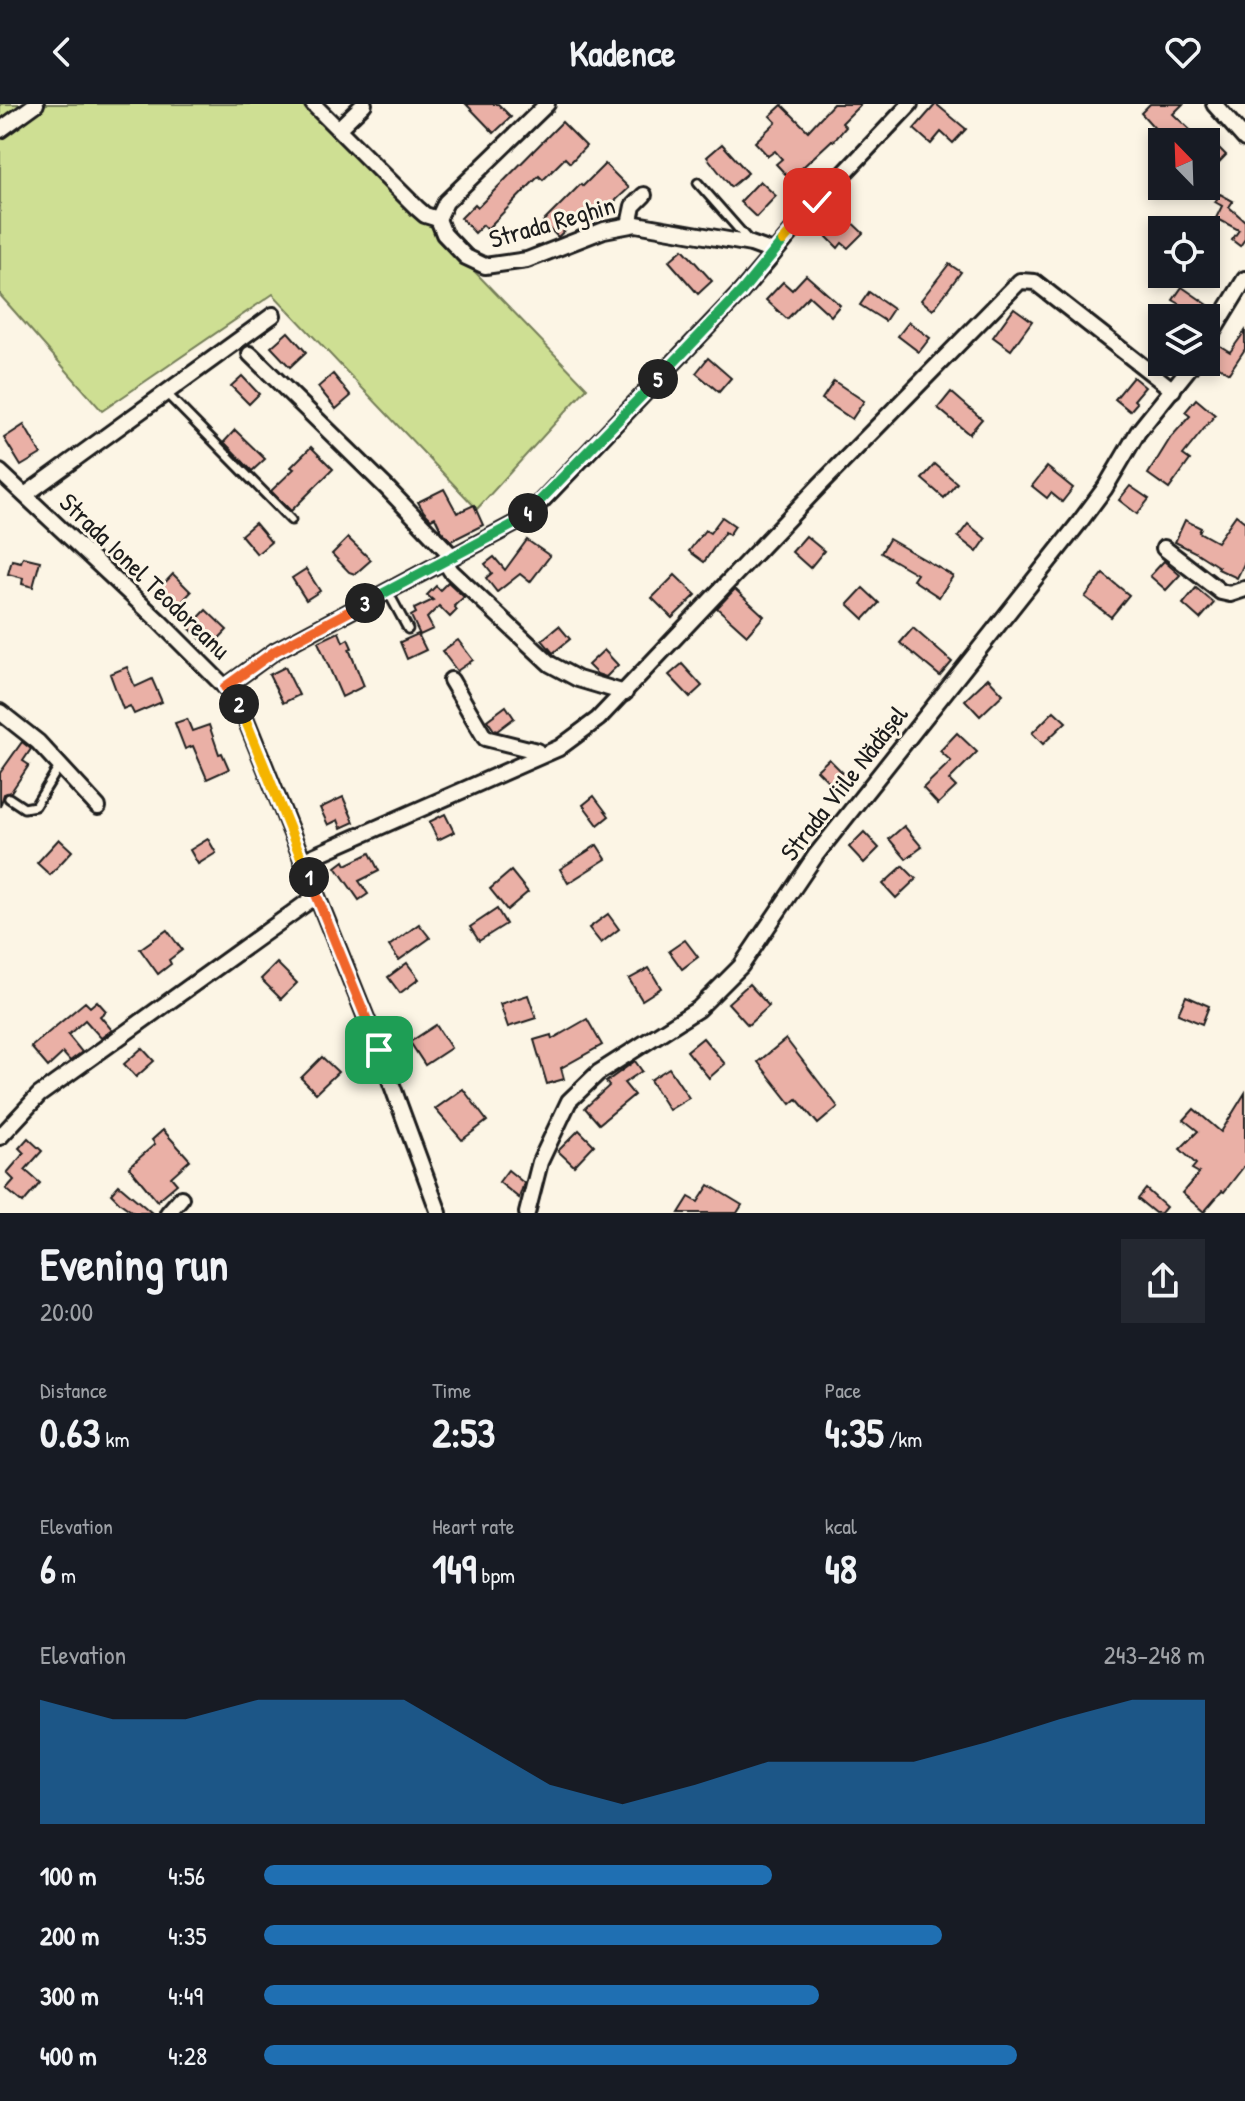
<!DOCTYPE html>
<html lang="en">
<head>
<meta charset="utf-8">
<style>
  :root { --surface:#171b24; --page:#242831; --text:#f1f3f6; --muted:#9ea1a6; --accent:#1f6fb2 }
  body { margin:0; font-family:"Patrick Hand",sans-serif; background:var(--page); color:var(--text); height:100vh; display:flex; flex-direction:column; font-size:30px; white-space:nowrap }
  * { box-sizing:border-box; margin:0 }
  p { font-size:26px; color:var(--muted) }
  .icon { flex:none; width:44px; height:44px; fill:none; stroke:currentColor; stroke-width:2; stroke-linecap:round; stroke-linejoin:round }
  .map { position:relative; height:1109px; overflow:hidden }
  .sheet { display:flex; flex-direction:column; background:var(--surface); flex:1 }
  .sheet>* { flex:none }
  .needle { width:52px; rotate:337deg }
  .controls { position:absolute; left:1148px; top:24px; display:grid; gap:16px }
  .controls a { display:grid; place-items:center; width:72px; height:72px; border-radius:0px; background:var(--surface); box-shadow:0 4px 12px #0003; font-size:40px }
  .pin { position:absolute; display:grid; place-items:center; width:68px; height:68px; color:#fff; margin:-34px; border-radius:16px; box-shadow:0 4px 12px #0006 }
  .km { position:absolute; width:40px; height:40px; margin:-20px; border-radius:50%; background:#222; color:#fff; font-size:22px; line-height:40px; text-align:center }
  .round { display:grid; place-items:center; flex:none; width:84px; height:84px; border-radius:0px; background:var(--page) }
  .head { display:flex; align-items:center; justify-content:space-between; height:136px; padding:0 40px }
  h1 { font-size:44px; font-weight:700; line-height:60px }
  .stats { display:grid; grid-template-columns:repeat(3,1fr); gap:12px; height:136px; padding:8px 40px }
  .stats div { display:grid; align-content:center }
  .stats b { font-size:40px; font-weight:700 }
  .stats small { font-size:22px; font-weight:400 }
  .stats p { font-size:22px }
  .chart { height:224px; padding:16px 40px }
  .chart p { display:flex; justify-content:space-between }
  .chart svg { width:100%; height:144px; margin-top:8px; fill:var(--accent); opacity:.7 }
  ul { padding:0 40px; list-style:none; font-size:26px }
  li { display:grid; grid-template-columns:128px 96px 1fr; align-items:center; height:60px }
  li i { height:20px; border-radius:10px; background:var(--accent) }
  header { display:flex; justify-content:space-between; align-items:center; height:104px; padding:0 40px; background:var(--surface); font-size:36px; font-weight:700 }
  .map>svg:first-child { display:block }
</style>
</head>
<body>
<header><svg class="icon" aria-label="back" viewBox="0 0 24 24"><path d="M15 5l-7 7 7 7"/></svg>Kadence<svg class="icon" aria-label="heart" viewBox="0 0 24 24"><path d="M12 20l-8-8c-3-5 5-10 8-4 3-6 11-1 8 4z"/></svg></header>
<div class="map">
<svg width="1245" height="1109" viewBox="0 0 1245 1109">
  <rect width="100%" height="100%" fill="#fcf5e5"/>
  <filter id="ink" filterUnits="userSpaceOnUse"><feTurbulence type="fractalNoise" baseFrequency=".0125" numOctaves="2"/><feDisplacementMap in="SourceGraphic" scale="16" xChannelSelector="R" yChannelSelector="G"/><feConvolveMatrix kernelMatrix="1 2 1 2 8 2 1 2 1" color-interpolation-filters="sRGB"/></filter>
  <g filter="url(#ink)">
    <path fill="#cedf93" stroke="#757e58" stroke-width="2" d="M0 0H313L587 284 477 405 273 190 102 307 0 191Z"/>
    <g fill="#eab0a6" stroke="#1c1c1c" stroke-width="2">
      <path d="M466 0H498L511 13 494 29Z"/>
      <path d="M833 0H861L842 19 846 23 834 37 832 36 790 75 776 60 782 55 775 47 768 52 755 38 776 18 770 12 782 1 808 27Z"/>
      <path d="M936 0 966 25 953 39 941 28 931 40 914 25Z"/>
      <path d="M1150 0H1183L1173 10 1203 38H1167L1141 9Z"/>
      <path d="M562 18 586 42 570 59 565 54 543 76 539 72 487 125 483 121 475 129 461 114 475 100 478 103Z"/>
      <path d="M1206 31 1226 51 1206 72Z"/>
      <path d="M722 40 748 69 731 83 707 53Z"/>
      <path d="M605 60 629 84 589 121 580 112 558 133 543 118 581 80 583 82Z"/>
      <path d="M760 77 776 92 756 113 740 98Z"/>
      <path d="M1220 90 1233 97 1229 103 1245 117V135L1240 142 1232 136 1239 126 1216 114 1222 102 1215 98Z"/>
      <path d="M845 112 863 129 848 144 842 139 838 144 821 127 832 117 836 121Z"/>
      <path d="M683 145 712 177 698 190 669 157Z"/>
      <path d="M949 160 961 168 933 206 921 196Z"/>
      <path d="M806 171 840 201 831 212 809 192 787 215 766 196 783 178 792 186Z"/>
      <path d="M1182 183 1211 203 1204 214 1173 196Z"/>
      <path d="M869 188 893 205 885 217 860 201Z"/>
      <path d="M1014 204 1032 217 1011 246 993 233Z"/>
      <path d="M909 218 930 234 919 248 898 232Z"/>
      <path d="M1245 227V245L1229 269 1206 255 1217 240 1230 248Z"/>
      <path d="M288 228 306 248 290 263 271 243Z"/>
      <path d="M708 254 731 274 719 288 696 269Z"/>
      <path d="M333 270 351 292 336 305 318 283Z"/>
      <path d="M242 272 259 290 249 300 231 282Z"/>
      <path d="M1133 273 1145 283 1134 296 1137 299 1130 307 1115 295Z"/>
      <path d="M834 277 864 297 852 315 822 295Z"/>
      <path d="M951 288 982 315 969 330 938 304Z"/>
      <path d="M1196 295 1215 311 1183 351 1190 356 1169 385 1148 370 1171 333 1190 312 1185 308Z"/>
      <path d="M24 321 41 350 21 362 4 334Z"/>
      <path d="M235 326 265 355 252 367 224 338Z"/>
      <path d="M311 343 333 365 291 407 271 387 294 365 291 363Z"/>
      <path d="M935 360 957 379 944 394 922 375Z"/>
      <path d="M1047 363 1073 384 1062 398 1051 389 1047 394 1032 382Z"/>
      <path d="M1130 382 1149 395 1137 410 1119 396Z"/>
      <path d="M444 385 457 409 474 401 483 421 451 437 441 426 435 413 431 415 424 408 418 398Z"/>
      <path d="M1236 411 1245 418V458L1237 474 1218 465 1219 463 1197 449 1175 438 1185 416 1201 424 1199 428 1217 438Z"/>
      <path d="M722 413 735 422 729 431 725 428 704 458 689 447 705 426 710 429Z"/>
      <path d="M255 419 271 438 257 450 241 431Z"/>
      <path d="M968 420 986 435 977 448 958 433Z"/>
      <path d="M806 432 824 447 810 464 792 448Z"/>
      <path d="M348 434 371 456 355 470 349 468 332 450Z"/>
      <path d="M889 435 953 472 939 493 913 476 917 470 881 449Z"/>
      <path d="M527 436 550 452 530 478 520 470 497 488 486 474 492 469 485 460 494 453 505 466Z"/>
      <path d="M23 453 40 457 33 483 22 480 23 474 8 470 12 456 21 458Z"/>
      <path d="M1164 457 1180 471 1166 486 1150 472Z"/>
      <path d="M306 465 320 487 306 496 292 474Z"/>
      <path d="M173 470 191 488 178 502 160 484Z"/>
      <path d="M1103 470 1129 491 1111 513 1085 493Z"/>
      <path d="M675 471 696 491 672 514 652 494Z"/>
      <path d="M448 478 464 493 454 502 457 506 450 513 439 502 427 514 433 525 420 531 411 512 416 509 414 505 433 496 427 491 436 482 440 486Z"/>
      <path d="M863 484 879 499 864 515 848 500Z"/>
      <path d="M1196 484 1214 499 1200 515 1183 500Z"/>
      <path d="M735 485 764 512 747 531 717 504Z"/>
      <path d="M206 506 227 526 210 544 189 524Z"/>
      <path d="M559 522 570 535 553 549 542 536Z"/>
      <path d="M913 524 952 558 940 572 900 539Z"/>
      <path d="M339 528 343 538 348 535 352 544 349 545 364 582 342 593 318 538Z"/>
      <path d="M418 530 426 546 407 555 400 538Z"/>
      <path d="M458 536 473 556 457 567 442 547Z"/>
      <path d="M604 546 618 561 606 573 597 570 588 561Z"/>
      <path d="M682 560 702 582 690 593 669 571Z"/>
      <path d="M127 563 135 583 152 575 162 598 134 610 130 602 123 605 110 570Z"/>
      <path d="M285 563 299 591 283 599 269 571Z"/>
      <path d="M988 574 1003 590 980 612 965 596Z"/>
      <path d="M506 602 514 614 497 627 494 626 487 616Z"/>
      <path d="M1054 607 1066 618 1043 640 1032 629Z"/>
      <path d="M187 615 192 627 209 621 219 650 222 649 229 665 207 675 193 642 185 645 175 619Z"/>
      <path d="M957 629 977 648 949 676 956 683 938 700 923 684 951 657 940 647Z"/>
      <path d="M22 638 31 645 23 657 29 661 11 688 4 690 0 703V669Z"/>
      <path d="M829 655 850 676 838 687 817 666Z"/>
      <path d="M594 692 609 712 598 721 583 701Z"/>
      <path d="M343 693 354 718 341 724 338 716 328 721 320 704Z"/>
      <path d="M445 710 454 728 438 736 429 718Z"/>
      <path d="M904 722 922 743 906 755 889 735Z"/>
      <path d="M864 728 879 744 864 759 849 743Z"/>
      <path d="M59 735 72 747 50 771 37 759Z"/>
      <path d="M208 735 216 749 198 760 190 746Z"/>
      <path d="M597 741 606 755 568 779 560 765Z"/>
      <path d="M370 749 379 767 359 777 368 790 359 796 336 763 344 757 346 761Z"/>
      <path d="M903 762 916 775 896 794 883 780Z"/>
      <path d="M511 767 528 788 507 806 490 785Z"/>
      <path d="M497 805 506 820 479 837 470 823Z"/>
      <path d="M608 810 619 825 601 839 589 824Z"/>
      <path d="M419 820 430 834 399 856 389 842Z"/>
      <path d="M167 826 182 846 169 856 171 860 158 870 140 845Z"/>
      <path d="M685 836 698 853 682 865 669 847Z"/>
      <path d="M277 859 297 879 281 895 261 875Z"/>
      <path d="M407 859 419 875 400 889 388 873Z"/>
      <path d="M649 864 661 884 642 896 629 875Z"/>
      <path d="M749 880 769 902 748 921 728 899Z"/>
      <path d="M528 891 536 914 508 923 500 900Z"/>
      <path d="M1186 892 1209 902 1202 920 1178 910Z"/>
      <path d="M97 897 106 907 100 912 112 926 101 934 85 916 68 931 82 948 70 957 63 949 48 963 31 943 85 898 90 903Z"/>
      <path d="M587 915 602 941 561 964 564 975 547 980 534 936 551 931 552 935Z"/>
      <path d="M436 921 451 944 425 961 410 938Z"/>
      <path d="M703 934 725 960 709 974 687 947Z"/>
      <path d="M786 935 838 1003 818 1020 797 995 791 1000 758 958Z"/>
      <path d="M142 944 154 957 136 973 124 960Z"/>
      <path d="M322 953 338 968 316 989 301 974Z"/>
      <path d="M635 957 642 967 624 979 634 991 599 1020 585 1004 609 982 606 978Z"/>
      <path d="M669 964 689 994 669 1006 650 976Z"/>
      <path d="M463 985 487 1017 462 1036 435 1005Z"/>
      <path d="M1245 989V1061L1224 1088 1222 1087 1204 1108 1182 1089 1199 1069 1192 1065 1196 1060 1180 1045 1198 1027 1184 1016 1194 1005 1221 1028Z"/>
      <path d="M163 1026 190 1056 171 1073 177 1080 157 1097 129 1063 155 1040 152 1036Z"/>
      <path d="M579 1026 594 1041 574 1062 558 1047Z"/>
      <path d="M28 1034 42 1047 25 1066 40 1079 23 1099 6 1085 14 1076 7 1069 24 1049 19 1044Z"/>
      <path d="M508 1066 524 1079 519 1094 499 1078Z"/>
      <path d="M119 1081 152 1109H134L120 1099 111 1090Z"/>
      <path d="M709 1081 742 1101 737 1109H679L689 1093 698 1098Z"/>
      <path d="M1146 1085 1166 1103 1161 1109H1155L1138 1095Z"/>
    </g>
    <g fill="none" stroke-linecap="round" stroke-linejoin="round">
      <defs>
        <g id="lane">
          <path d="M698 79 750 138"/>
          <path d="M167 290 291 416"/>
          <path d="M388 488 408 525"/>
          <path d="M9 694 24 704 35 702 59 663"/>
        </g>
        <g id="street">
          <path d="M313 0 417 104 425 111 438 115"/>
          <path d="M1214 0 1245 35"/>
          <path d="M338 25 364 0"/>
          <path d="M0 26 36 0"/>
          <path d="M438 115 444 130 466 153 485 162 527 156 604 126 636 120 751 140 773 148"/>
          <path d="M438 115 446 98 547 0"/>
          <path d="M629 121 633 102 644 91"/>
          <path d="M1206 239 1245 175"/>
          <path d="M250 250 386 383 452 452"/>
          <path d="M0 368 159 517 238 596 379 946 439 1109"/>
          <path d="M25 391 273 211"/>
          <path d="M1164 444 1221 488 1230 490 1245 485"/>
          <path d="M444 456 451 467 550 560 578 575 625 589"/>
          <path d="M451 576 485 634 537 647 539 652"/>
          <path d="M225 583 275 547 516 419 535 404 741 188 817 98 910 0"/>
          <path d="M0 608 38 638 98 703"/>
          <path d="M302 757 559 644 598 615 820 381 1020 177 1035 178 1173 286"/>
          <path d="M0 1033 39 991 316 792"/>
          <path d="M168 1109 181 1094"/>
          <path d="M527 1109 540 1058 569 997 598 969 698 905 741 862 816 751 1079 419 1105 384 1138 328 1194 258"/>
        </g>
      </defs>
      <use href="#lane" stroke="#1c1c1c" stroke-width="13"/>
      <use href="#street" stroke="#1c1c1c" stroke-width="20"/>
      <use href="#lane" stroke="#fcf5e5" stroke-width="7"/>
      <use href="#street" stroke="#fcf5e5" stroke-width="14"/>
    </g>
  </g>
  <g fill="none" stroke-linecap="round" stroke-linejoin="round" filter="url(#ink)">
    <defs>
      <path id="split-1" d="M309 773 379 946"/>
      <path id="split-2" d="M239 600 309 773"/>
      <path id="split-3" d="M239 600 225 583 275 547 365 499"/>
      <path id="split-4" d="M365 499 516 419 528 409"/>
      <path id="split-5" d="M528 409 658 275"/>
      <path id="split-6" d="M658 275 741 188 783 137"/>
      <path id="split-7" d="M783 137 817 98"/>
    </defs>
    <use href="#split-1" stroke="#fff" stroke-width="16"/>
    <use href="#split-2" stroke="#fff" stroke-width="16"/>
    <use href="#split-3" stroke="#fff" stroke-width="16"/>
    <use href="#split-4" stroke="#fff" stroke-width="16"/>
    <use href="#split-5" stroke="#fff" stroke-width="16"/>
    <use href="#split-6" stroke="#fff" stroke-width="16"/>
    <use href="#split-7" stroke="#fff" stroke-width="16"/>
    <use href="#split-1" stroke="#f0652b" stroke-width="10"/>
    <use href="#split-2" stroke="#f5b400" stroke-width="10"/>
    <use href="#split-3" stroke="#f0652b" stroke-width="10"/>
    <use href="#split-4" stroke="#22a559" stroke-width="10"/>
    <use href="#split-5" stroke="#22a559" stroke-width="10"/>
    <use href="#split-6" stroke="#22a559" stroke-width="10"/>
    <use href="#split-7" stroke="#f5b400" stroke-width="10"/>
  </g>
  <g text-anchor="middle" stroke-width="6" stroke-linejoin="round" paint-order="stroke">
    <g font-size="26" fill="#1c1c1c" stroke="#fcf5e5">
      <text transform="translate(552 118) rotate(-16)" y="9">Strada Reghin</text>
      <text transform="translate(145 472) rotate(44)" y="9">Strada Ionel Teodoreanu</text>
      <text transform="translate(844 679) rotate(-52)" y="9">Strada Viile Nădășel</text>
    </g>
  </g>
</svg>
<div class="controls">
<a><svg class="needle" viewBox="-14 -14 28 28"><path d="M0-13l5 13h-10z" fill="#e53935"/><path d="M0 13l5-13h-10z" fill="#9ea1a6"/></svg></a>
<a><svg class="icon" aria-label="locate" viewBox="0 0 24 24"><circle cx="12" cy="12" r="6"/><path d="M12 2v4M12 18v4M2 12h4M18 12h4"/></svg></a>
<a><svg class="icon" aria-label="layers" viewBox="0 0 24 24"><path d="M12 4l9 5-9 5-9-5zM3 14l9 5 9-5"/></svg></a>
</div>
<div class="pin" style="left:379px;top:946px;background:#1e9e55"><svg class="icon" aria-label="arrive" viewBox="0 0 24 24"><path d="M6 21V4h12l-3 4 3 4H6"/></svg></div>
<div class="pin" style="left:817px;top:98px;background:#d93025"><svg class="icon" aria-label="check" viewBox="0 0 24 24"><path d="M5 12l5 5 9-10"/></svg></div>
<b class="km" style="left:309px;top:773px">1</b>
<b class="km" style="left:239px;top:600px">2</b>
<b class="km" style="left:365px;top:499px">3</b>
<b class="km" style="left:528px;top:409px">4</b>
<b class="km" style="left:658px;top:275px">5</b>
</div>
<section class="sheet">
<div class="head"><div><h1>Evening run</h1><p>20:00</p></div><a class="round"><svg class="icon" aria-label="share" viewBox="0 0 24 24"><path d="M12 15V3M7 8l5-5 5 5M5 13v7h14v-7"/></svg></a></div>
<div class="stats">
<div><p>Distance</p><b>0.63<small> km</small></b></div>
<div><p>Time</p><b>2:53</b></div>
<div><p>Pace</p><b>4:35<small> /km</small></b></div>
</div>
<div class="stats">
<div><p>Elevation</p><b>6<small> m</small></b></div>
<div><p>Heart rate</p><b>149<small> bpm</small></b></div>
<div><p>kcal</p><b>48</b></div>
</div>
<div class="chart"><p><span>Elevation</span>243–248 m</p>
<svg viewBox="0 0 160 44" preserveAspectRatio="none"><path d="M0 44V6L10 12L20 12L30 6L40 6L50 6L60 19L70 32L80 38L90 32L100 25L110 25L120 25L130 19L140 12L150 6L160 6V44z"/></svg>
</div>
<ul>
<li><b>100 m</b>4:56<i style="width:54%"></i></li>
<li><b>200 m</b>4:35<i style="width:72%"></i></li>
<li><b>300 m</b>4:49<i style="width:59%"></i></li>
<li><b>400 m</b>4:28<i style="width:80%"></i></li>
</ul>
</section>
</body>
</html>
